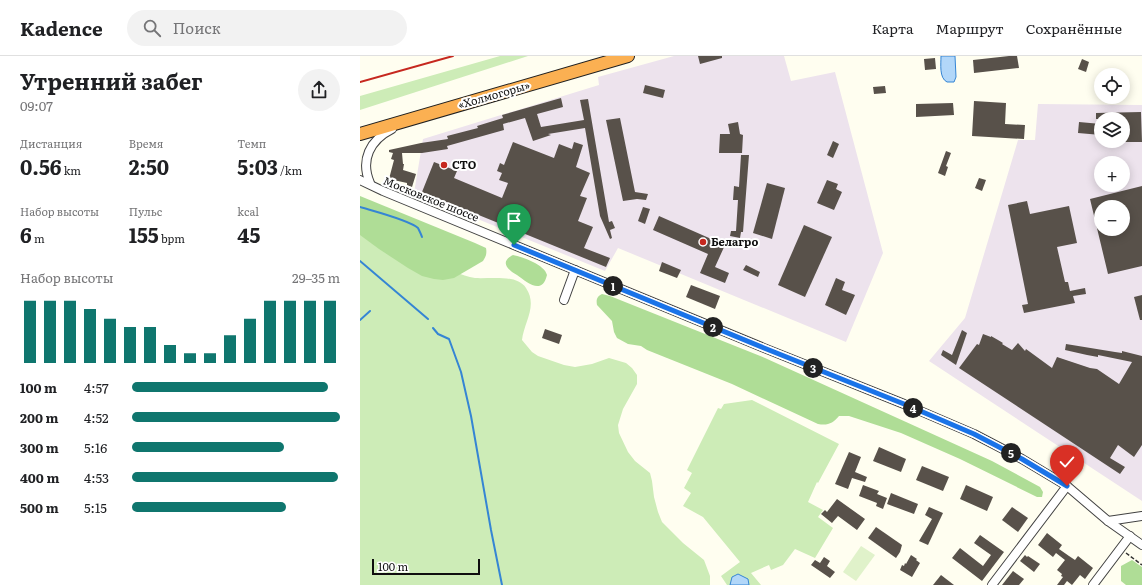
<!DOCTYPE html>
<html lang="ru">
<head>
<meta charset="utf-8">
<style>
  :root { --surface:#fff; --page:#f2f2f2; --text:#202124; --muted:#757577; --line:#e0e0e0; --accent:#0f766e }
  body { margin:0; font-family:Literata,serif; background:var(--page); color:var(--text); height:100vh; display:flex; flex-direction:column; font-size:15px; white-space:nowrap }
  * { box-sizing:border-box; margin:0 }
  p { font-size:13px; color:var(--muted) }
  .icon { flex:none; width:22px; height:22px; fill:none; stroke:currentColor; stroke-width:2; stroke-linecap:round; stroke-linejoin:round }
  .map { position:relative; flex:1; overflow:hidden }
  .drawer { display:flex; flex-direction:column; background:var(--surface); width:360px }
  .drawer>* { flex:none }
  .tools { position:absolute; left:734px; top:12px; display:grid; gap:8px }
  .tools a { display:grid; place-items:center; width:36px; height:36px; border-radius:50%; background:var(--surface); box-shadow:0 2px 10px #0003; font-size:20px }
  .scale { position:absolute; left:12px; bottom:10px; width:108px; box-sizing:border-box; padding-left:4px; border:2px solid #0f0f0f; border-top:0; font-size:11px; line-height:14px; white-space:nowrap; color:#0f0f0f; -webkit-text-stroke:3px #fff; paint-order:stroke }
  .pin { position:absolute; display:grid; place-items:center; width:34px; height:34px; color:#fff; margin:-41px -17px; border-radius:50% 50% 50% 0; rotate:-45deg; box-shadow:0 0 4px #0007 }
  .pin .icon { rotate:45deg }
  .km { position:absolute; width:20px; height:20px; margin:-10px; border-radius:50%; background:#222; color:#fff; font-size:11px; line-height:20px; text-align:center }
  .round { display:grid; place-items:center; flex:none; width:42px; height:42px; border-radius:21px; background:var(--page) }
  .headline { display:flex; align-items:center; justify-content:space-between; height:68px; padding:0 20px }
  h1 { font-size:22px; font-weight:700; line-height:30px }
  .stats { display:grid; grid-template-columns:repeat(3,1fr); gap:6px; height:68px; padding:4px 20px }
  .stats div { display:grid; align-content:center }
  .stats b { font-size:20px; font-weight:700 }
  .stats small { font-size:11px; font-weight:400 }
  .stats p { font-size:11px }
  .chart { height:112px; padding:8px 20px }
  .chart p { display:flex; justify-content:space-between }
  .chart svg { width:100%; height:72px; margin-top:4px; stroke:var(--accent); stroke-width:6 }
  ul { padding:0 20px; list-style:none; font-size:13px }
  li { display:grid; grid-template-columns:64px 48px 1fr; align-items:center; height:30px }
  li i { height:10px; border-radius:5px; background:var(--accent) }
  header { display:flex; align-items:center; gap:24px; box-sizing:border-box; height:56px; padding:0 20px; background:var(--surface); border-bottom:1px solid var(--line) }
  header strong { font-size:19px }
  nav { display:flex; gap:22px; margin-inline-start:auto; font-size:14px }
  .search { width:280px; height:36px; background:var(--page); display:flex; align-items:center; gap:10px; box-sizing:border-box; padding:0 14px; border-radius:22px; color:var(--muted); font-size:15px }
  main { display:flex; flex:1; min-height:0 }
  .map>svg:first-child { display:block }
</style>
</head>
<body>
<header>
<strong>Kadence</strong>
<div class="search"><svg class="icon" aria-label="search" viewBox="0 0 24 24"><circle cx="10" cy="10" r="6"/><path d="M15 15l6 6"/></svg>Поиск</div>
<nav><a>Карта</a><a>Маршрут</a><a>Сохранённые</a></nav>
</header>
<main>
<section class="drawer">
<div class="headline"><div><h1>Утренний забег</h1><p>09:07</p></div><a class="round"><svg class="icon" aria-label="share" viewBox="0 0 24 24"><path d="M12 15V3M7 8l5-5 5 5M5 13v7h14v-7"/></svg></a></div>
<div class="stats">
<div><p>Дистанция</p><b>0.56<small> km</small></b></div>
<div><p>Время</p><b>2:50</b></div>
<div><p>Темп</p><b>5:03<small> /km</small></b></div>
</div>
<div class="stats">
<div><p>Набор высоты</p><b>6<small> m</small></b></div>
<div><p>Пульс</p><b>155<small> bpm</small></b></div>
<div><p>kcal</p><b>45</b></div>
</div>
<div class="chart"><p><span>Набор высоты</span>29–35 m</p>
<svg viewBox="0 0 160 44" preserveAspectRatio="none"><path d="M5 44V6M15 44V6M25 44V6M35 44V11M45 44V17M55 44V22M65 44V22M75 44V33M85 44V38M95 44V38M105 44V27M115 44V17M125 44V6M135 44V6M145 44V6M155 44V6"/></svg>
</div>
<ul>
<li><b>100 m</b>4:57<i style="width:94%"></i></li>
<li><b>200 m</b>4:52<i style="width:100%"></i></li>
<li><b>300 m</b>5:16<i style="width:73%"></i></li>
<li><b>400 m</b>4:53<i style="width:99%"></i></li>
<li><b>500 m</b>5:15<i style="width:74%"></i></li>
</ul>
</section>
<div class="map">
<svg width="782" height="529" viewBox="0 0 782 529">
  <rect width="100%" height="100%" fill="#fffef0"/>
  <g fill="#ede3ed" fill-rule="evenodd">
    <path d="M314 0H424L431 25 475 16 523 197 486 286 258 192 245 215 54 137 63 83 239 29 238 21Z"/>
    <path d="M678 48 782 49V445L569 305 605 262 658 84H675ZM741 63H763V85H741ZM741 107H763V129H741ZM741 151H763V173H741Z"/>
  </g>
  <g fill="#cdecb7">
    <path d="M140 0H168L0 54V40Z"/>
    <path d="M0 175C31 189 62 205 95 216 101 218 108 221 115 222 131 223 157 218 166 232 178 250 164 266 162 284L172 296 178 300 204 309 215 311 232 308 249 302 266 307 272 312 277 319V328L263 353 258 369 259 377 268 396 275 405 290 417 292 425 294 441 298 456 302 466 323 487 344 504 350 520V529H0Z"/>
    <path d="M392 344 479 388 458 427 457 426 448 446 463 454 458 461 473 472 455 502 435 493 423 509 411 514 409 509 391 517 401 529H367L361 520 380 506 343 461 323 450 331 437 324 432 332 417 327 414 358 352 361 353 364 348Z"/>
  </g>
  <g fill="#afdd96">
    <path d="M0 140 115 187 126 192C127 198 126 200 123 205L94 222 83 224 74 223 62 220 48 212 19 193 0 179Z"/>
    <path d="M153 199C163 201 185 209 187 219 182 240 167 226 157 219 148 214 139 206 153 199Z"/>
    <path d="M242 238 250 240 405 302 632 405 680 431 683 436 682 441H677L600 403 541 377 489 360H479C473 367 468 370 458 368L372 328 287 294 281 290 268 288 257 282 254 276 252 265 237 249C236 244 237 240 242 238Z"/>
    <path d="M772 504 782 511V529H766L761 525V510Z"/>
  </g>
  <path fill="#e0f2ca" d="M501 490 515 499 496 525 483 516Z"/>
  <g fill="#b2d7f9" stroke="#3585d4">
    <path d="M581 0H595L596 21 594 26H587C579 22 581 8 581 0Z"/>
    <path d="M378 518 388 523 389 529H370L372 521Z"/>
  </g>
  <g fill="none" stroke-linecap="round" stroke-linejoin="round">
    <g stroke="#3585d4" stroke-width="2">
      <path d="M0 151C13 155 49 164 58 172 59 174 61 178 62 181"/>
      <path d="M0 205 68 263"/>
      <path d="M0 264 10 255"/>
      <path d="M73 272 78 278 89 283 101 316 111 360 131 474 142 529"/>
    </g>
  </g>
  <g fill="#58514a" fill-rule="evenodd">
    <path d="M338 0H362V2L340 8Z"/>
    <path d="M649 0H657L659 12 614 17 613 4Z"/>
    <path d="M575 2 576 13 565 14 564 3Z"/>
    <path d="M722 3 729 6 726 16 718 13Z"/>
    <path d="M285 29 305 34 303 42 283 37Z"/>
    <path d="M525 30 526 37 514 38 513 31Z"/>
    <path d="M201 42 203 51 177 58 181 71 224 64 220 44 228 43 249 166 252 165 255 172 250 174 252 182 250 183 240 160 225 72 188 78 191 79 173 85 165 62 143 68 144 74 87 90 88 93 62 97H42L43 108H44L43 114 56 118 52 131 47 129V127L29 123 34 104 31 103 33 97 29 96V94L61 87 88 83 87 80 118 72 117 70 143 62 142 59Z"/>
    <path d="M614 45 646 47 645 68 665 69 664 83 612 80Z"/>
    <path d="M593 47 594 59 556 61V48Z"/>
    <path d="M781 56 782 86H763V63H736V57Z"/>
    <path d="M260 62 275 136 288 138 286 144 277 143 263 145 246 64Z"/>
    <path d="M378 66 380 78 383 79 382 97H359L360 78H370L368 68Z"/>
    <path d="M719 66 741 68V79L718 77Z"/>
    <path d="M473 85 479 88 473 102 467 99Z"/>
    <path d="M153 86 194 102 199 88 212 93 214 86 223 89 216 111 230 117 220 140 227 142 218 165 233 171 224 192 250 202 246 211 62 136 74 106 97 115 94 122 142 142 148 127 139 124 142 117 137 115 140 107 144 109Z"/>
    <path d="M586 95 591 97 586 110 588 111 585 120 578 117Z"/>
    <path d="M381 99H389L383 176H381L380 182 370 180 371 175H376L378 144H373L374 130 379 131Z"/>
    <path d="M619 122 626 124 622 135 615 132Z"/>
    <path d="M467 124 478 128 476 133 482 136 474 154 457 147Z"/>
    <path d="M407 127 425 132 412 183 393 177Z"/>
    <path d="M782 130V210L748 218 730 143ZM741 151H763V173H741Z"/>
    <path d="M667 145 670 158 709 150 717 187 697 191 705 226H708L710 235 725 232 726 238 713 240 715 247 664 257 662 249 668 248 648 149Z"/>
    <path d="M283 151 290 153 285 168 278 165Z"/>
    <path d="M299 160 365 189 355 211 369 217 365 227 340 217 348 198 293 174Z"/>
    <path d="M444 169 472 181 445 241 418 229Z"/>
    <path d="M302 206 321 214 317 222 299 215Z"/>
    <path d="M386 209 400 216 398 221 383 214Z"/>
    <path d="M476 222 485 226 482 234 495 239 486 259 465 249Z"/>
    <path d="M331 229 360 240 355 253 326 241Z"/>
    <path d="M782 239V264H780L774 241Z"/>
    <path d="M185 273 202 279 199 288 182 282Z"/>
    <path d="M602 274 607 277 596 309 581 299 583 294 592 299Z"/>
    <path d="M623 278 631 281V280L638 284 643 287 642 288 652 294 658 287 665 295 666 293 692 312 697 301 730 312 737 313 759 328 772 306 738 299V301L727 299 705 294 706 288 755 296 762 297V295L782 300V389L774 401 758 389 750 402 765 411 760 418 599 312 617 288 619 289Z"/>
    <path d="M519 391 546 403 541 416 513 405Z"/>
    <path d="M489 396 501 401 495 416 507 421 505 426 492 422 488 433 475 428Z"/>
    <path d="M562 410 589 421 583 435 556 424Z"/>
    <path d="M503 429 519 435 517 438 527 442 523 453 516 450 517 447 499 440Z"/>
    <path d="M606 429 633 441 627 455 600 443Z"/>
    <path d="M531 437 558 448 554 458 527 448Z"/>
    <path d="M477 443 505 463 497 474 478 460 472 467 461 458 465 454 467 456Z"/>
    <path d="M569 451 583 457 568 489 559 485 572 463 565 459Z"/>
    <path d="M652 451 668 462 658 476 642 464Z"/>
    <path d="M516 471 542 489 540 496 536 502 508 482Z"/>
    <path d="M687 477 702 489 699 493 709 500 715 504 718 500 733 512 725 523 720 519 712 529 707 525 704 529H697L703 521 701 520 702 518 697 514 705 504 696 497 693 501 678 489Z"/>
    <path d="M620 479 644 496 622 525 592 502 600 492 623 510 631 499 614 487Z"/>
    <path d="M551 499 557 503 556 504 560 507 552 521 540 514 542 509 544 510 545 507 546 508Z"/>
    <path d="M665 499 667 501 668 500 680 508 674 516 660 505Z"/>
    <path d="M464 501 470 505 467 510 475 516 470 522 451 509 455 504 460 507Z"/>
    <path d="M653 515 664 523 659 529H642Z"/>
    <path d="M581 519 594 529H573Z"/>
  </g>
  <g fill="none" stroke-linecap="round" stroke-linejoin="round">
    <defs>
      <g id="minor">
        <path d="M0 124 23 135 404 292 544 348 614 378 662 403 707 430 748 465 782 489"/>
        <path d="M10 127C0 104 10 84 32 73"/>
        <path d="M204 244 215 214"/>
        <path d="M748 465 782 460"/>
        <path d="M632 529 707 430"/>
        <path d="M733 529 770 480"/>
      </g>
      <path id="highway" d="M0 78 268 0"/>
    </defs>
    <use href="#minor" stroke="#424242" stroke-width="10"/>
    <use href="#highway" stroke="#202020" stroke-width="14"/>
    <path stroke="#313131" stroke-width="1.5" stroke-dasharray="4 2" stroke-linecap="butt" d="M766 497 782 509"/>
    <use href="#minor" stroke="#fff" stroke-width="8"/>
    <use href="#highway" stroke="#fbb052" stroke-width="12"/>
    <path stroke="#c6281f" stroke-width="2" d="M0 26 93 0"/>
  </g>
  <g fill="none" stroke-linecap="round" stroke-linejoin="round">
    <defs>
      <path id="route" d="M154 189 404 292 544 348 614 378 662 403 707 430"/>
    </defs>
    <use href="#route" stroke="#fff" stroke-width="8"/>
    <use href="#route" stroke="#1a73e8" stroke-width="5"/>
  </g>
  <g fill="#c6281f" stroke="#fff" stroke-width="1.5">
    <circle cx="84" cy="109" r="4"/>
    <circle cx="343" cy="186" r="4"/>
  </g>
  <g text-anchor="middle" stroke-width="4" stroke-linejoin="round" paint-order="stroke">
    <g font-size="11" fill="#0f0f0f" stroke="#fff">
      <text transform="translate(134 39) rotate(-16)" y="4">«Холмогоры»</text>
      <text transform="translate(71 143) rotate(22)" y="4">Московское шоссе</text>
    </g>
    <g font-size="11" font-weight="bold" fill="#0f0f0f" stroke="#fff" text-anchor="start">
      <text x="92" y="113">СТО</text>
      <text x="351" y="190">Белагро</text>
    </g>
  </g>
</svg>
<div class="tools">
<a><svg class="icon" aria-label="locate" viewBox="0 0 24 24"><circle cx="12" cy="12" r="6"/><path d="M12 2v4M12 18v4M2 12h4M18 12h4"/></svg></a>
<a><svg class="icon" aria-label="layers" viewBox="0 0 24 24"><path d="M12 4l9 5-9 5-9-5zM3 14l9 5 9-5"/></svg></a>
<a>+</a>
<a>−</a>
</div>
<div class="scale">100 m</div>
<div class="pin" style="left:154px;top:189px;background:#1e9e55"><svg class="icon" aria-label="arrive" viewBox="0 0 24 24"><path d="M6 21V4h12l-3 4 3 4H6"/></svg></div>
<div class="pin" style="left:707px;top:430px;background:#d93025"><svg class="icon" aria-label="check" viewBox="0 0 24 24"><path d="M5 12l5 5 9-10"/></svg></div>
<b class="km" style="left:253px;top:230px">1</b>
<b class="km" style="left:353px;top:271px">2</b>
<b class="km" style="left:453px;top:312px">3</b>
<b class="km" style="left:553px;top:352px">4</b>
<b class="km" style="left:651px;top:397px">5</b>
</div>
</main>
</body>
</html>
